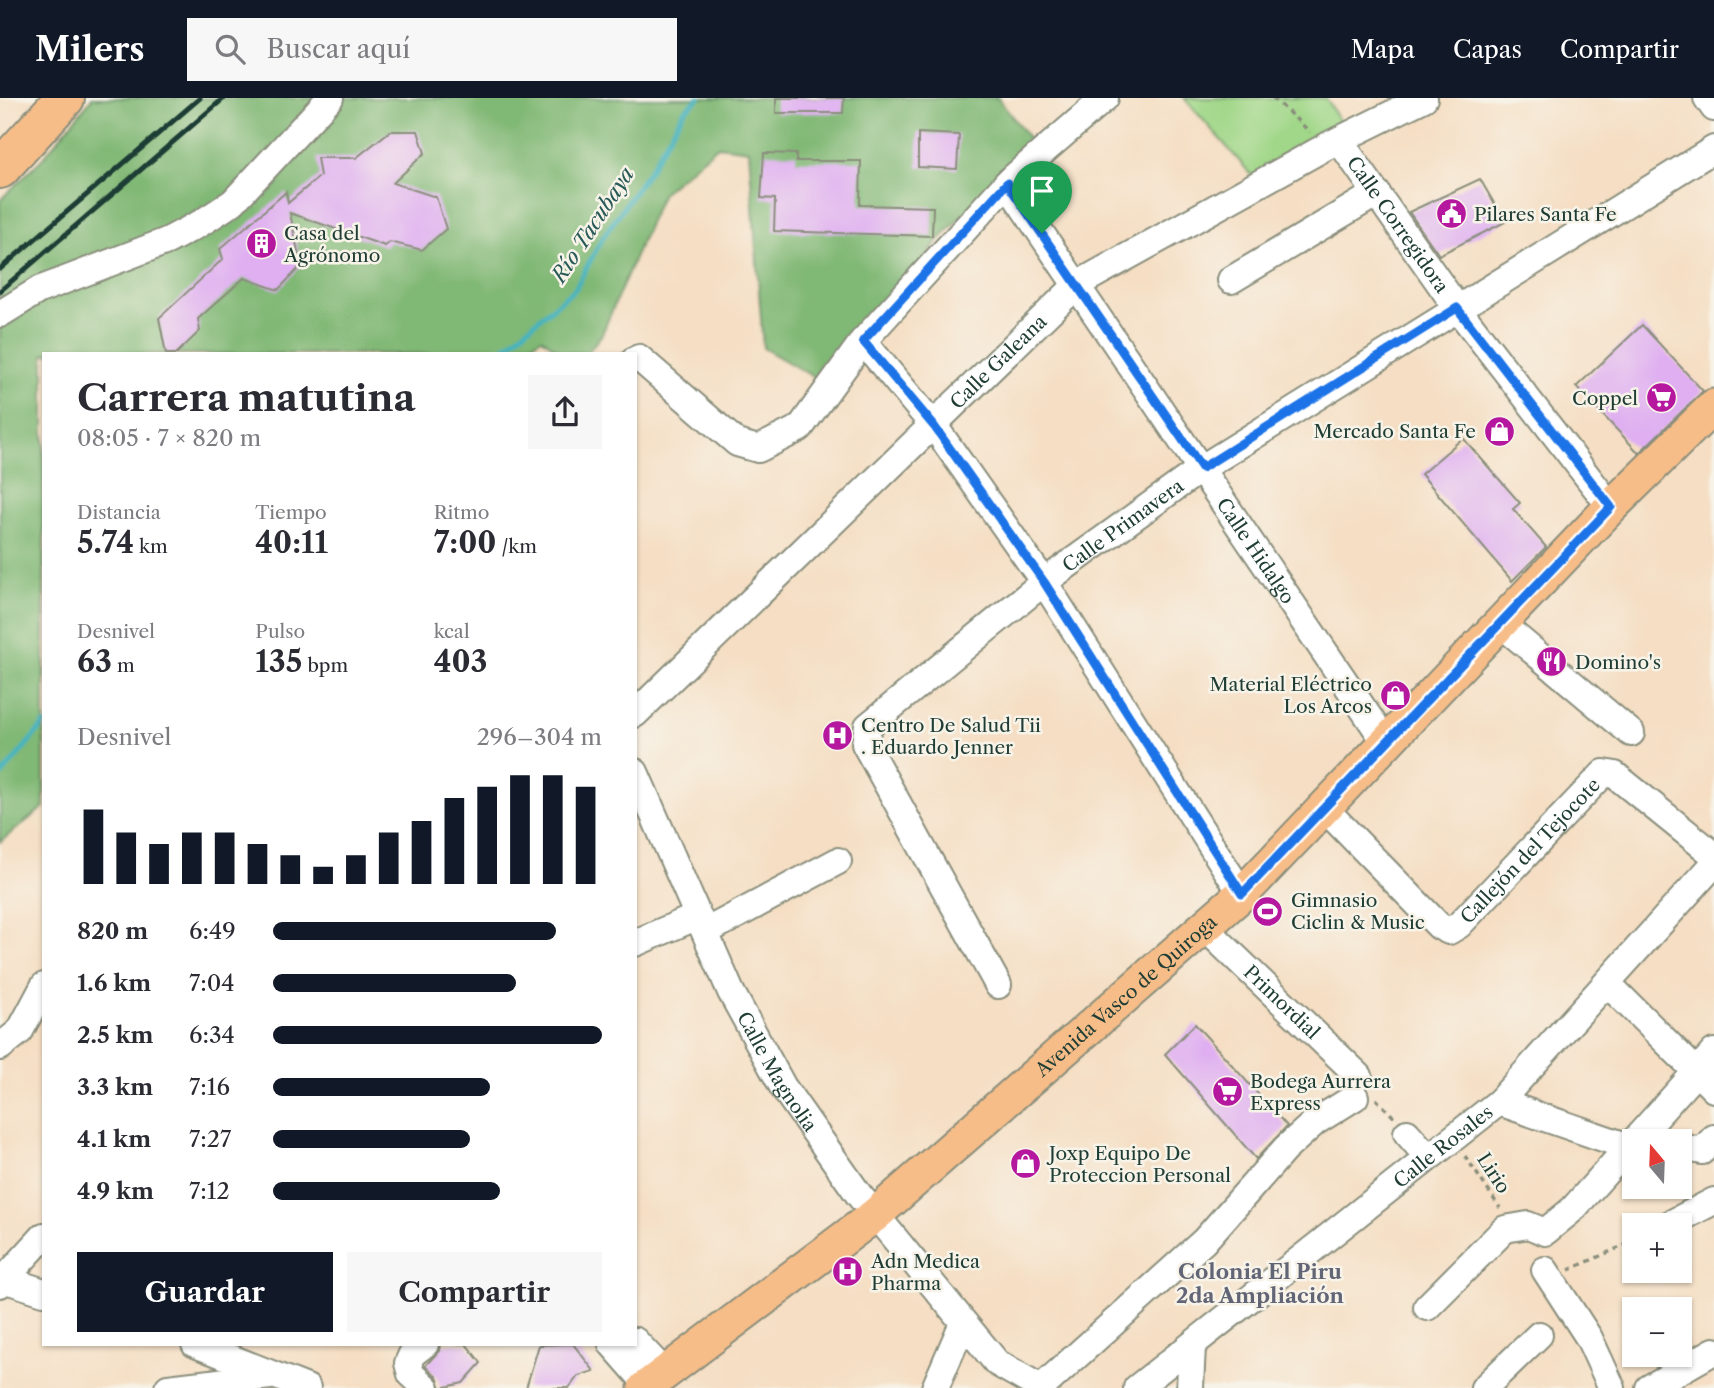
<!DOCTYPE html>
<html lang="es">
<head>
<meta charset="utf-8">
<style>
  :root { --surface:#fff; --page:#f7f7f7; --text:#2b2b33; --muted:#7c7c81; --accent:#111827 }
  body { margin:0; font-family:"Libre Caslon Text",serif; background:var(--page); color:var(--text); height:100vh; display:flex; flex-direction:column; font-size:26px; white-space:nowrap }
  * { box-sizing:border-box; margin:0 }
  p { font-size:23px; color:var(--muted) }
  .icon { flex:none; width:38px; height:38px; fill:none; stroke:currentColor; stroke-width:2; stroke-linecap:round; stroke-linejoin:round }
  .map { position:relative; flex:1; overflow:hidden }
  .sheet { position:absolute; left:42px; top:254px; width:595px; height:994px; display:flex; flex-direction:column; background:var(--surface); border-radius:0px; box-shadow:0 2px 5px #0004 }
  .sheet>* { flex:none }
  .needle { width:46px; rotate:341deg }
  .buttons { position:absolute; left:1622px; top:1031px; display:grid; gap:14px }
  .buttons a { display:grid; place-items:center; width:70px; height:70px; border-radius:0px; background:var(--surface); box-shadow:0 2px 5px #0004; font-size:35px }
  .pin { position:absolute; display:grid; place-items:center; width:60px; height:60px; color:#fff; margin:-72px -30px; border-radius:50% 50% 50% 0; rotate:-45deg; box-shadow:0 0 7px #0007 }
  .pin .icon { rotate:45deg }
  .round { display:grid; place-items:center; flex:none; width:74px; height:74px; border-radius:0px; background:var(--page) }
  .head { display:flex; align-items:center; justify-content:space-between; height:119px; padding:0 35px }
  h1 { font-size:38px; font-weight:800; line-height:52px }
  .figures { display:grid; grid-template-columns:repeat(3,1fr); gap:10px; height:119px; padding:7px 35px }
  .figures div { display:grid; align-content:center }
  .figures b { font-size:30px; font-weight:800 }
  .figures small { font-size:19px; font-weight:400 }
  .figures p { font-size:19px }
  .chart { height:196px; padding:14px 35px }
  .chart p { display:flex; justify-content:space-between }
  .chart svg { width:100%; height:126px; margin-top:7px; stroke:var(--accent); stroke-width:6 }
  .primary-button { display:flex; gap:14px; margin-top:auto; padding:14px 35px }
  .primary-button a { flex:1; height:80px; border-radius:0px; background:var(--accent); color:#fff; font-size:28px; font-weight:800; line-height:80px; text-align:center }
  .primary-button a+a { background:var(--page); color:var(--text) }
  ul { padding:0 35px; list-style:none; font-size:23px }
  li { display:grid; grid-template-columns:112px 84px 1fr; align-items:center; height:52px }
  li i { height:18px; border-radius:9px; background:var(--accent) }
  header { display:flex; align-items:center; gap:42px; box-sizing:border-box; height:98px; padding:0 35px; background:var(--accent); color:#fff }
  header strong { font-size:33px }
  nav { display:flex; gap:38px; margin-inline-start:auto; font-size:24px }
  .search { width:490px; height:63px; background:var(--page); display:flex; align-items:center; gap:18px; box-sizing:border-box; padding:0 24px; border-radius:0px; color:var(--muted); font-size:26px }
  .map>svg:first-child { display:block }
</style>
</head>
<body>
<header>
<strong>Milers</strong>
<div class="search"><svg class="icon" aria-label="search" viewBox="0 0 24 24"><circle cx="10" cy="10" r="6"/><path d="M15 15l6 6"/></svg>Buscar aquí</div>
<nav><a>Mapa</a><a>Capas</a><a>Compartir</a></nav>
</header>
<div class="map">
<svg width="1714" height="1290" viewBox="0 0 1714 1290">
  <rect width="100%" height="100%" fill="#f7f3e8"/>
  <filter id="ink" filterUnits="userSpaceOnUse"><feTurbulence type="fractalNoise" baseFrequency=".0143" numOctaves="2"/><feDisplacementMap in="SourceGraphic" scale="14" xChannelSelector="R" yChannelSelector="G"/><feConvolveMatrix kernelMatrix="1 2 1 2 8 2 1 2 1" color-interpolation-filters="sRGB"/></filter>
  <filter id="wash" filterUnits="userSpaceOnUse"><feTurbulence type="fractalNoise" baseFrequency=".00686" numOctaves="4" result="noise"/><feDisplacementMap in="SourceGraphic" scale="28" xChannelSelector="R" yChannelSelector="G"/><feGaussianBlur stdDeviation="1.57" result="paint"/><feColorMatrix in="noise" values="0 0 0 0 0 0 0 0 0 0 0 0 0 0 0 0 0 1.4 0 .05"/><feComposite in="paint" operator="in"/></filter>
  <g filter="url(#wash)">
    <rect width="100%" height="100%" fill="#f5dec3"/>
    <path fill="#a0d788" stroke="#608a5e" stroke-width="2" d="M1184 0H1326L1344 31 1255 81Z"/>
    <path fill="#80b874" stroke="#507a54" stroke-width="2" d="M92 0H998L1032 45 938 143 824 285 763 250 749 52 718 48 662 95 602 236 587 255H562L542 240 515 256H44V709L0 744V102L42 61Z"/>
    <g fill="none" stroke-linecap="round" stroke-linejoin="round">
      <g stroke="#44b3bf" stroke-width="5">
        <path d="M497 256 575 191 603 139 650 71 684 13 699 0"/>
        <path d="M0 679 44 626"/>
      </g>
    </g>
    <g id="blocks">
      <g fill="#dfaff1">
        <path d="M776 0H844L843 15H776Z"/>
        <path d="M390 33H418L425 55 393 85 436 99 446 131 422 152 390 144 385 148 290 115 301 168 278 192 244 180 198 221 200 233 176 256H166L159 220 223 161 220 151 286 94 288 105 320 78 317 60H356Z"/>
        <path d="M918 35 959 37 957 71 918 69Z"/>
        <path d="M764 55 796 56V63H861L860 107 933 109 932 138 774 133 775 101 761 100Z"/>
        <path d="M1480 81 1505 124 1439 157 1409 114Z"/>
        <path d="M1642 227 1703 293 1639 355 1576 289Z"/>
        <path d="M1463 340 1520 405 1513 411 1546 449 1512 483 1421 376Z"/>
        <path d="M1195 926 1287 1028 1256 1061 1165 956Z"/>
        <path d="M440 1246H466L481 1265 463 1285 441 1290 437 1279 425 1268 439 1253Z"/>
        <path d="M573 1246 594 1273 578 1278 569 1290H526L539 1247Z"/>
      </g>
    </g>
  </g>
  <g filter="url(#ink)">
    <use href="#blocks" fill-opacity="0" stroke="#8a8e7c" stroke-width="2"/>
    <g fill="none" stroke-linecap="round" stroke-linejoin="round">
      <defs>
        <g id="minor">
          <path d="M1707 0 1714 10"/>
          <path id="s1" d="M1339 42 1457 210 1611 409"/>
          <path id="s2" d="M1007 85 1387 646"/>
          <path d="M1231 182 1377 95"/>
          <path d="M0 216 39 192 167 143 201 125 233 104 330 0"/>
          <path d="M863 243 934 328 1044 484 1242 796"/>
          <path d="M635 262 639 260 737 345 758 351 800 330 863 243 1007 85 1105 0"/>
          <path d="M1501 526 1631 635"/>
          <path id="s3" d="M635 616 1078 186 1327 48 1424 0"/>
          <path id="s4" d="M635 674 731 894 783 989 859 1097 997 1265 1041 1290 1204 1143 1285 1051 1315 1024 1355 999"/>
          <path id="s5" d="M1325 711 1439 828 1449 833 1459 827 1604 675 1615 677 1714 757"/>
          <path id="s6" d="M1204 829 1359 978"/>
          <path d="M705 834 838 763"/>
          <path d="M635 845 698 818"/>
          <path d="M1608 886 1714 991"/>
          <path id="s7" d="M998 887 865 646 868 628 1044 484 1202 370 1714 51"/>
          <path d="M0 949 20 933 44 888"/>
          <path d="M1499 1004 1629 1049"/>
          <path d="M1407 1035 1427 1058"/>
          <path d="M1680 1049 1702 1053 1714 1040"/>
          <path d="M1668 1127 1714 1103"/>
          <path d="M1545 1172 1589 1240 1612 1290"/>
          <path d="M0 1180 44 1194"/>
          <path d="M0 1186 44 1138"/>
          <path d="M1427 1209 1505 1131 1528 1127 1545 1134 1573 1111 1714 954"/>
          <path d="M635 1243 666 1276"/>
          <path d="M195 1246 307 1290"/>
          <path d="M425 1246 412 1256 408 1265 411 1276 426 1290"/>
          <path d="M612 1246 648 1287"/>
          <path d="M168 1290 270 1278"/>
          <path d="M935 1290 963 1225"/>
          <path id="s8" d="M1137 1290 1499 1004 1714 766"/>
          <path d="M1190 1290 1192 1247"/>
          <path d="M1484 1290 1539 1237"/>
          <path d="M1649 1290 1714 1253"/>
        </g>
        <g id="major">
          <path id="s9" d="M645 1290 875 1117 1242 796 1611 409 1714 308"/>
        </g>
        <path id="highway" d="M0 71 65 0"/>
      </defs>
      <use href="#minor" stroke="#8a8e7c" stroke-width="30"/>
      <use href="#major" stroke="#8a8e7c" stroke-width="37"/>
      <use href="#highway" stroke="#8a8e7c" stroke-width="42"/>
      <g stroke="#8a8e7c" stroke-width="3.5" stroke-dasharray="5 5" stroke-linecap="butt">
        <path d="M1273 0 1310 34"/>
        <path d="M1376 1001 1395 1020"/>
        <path d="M1465 1058 1500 1110"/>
        <path d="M1569 1172 1634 1143"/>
      </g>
      <use href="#minor" stroke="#fff" stroke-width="26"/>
      <use href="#major" stroke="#f7bd88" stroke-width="33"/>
      <use href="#highway" stroke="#f7bd88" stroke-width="38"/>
      <g stroke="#1f3d34" stroke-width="5">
        <path d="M0 171 200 0"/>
        <path d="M0 193 224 0"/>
      </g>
    </g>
  </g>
  <g fill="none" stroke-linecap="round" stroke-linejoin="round" filter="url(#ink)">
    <defs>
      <path id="route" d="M1007 85 1202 370 1457 210 1611 409 1242 796 1044 484 934 328 863 243Z"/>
    </defs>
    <use href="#route" stroke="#fff" stroke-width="14"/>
    <use href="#route" stroke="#1a73e8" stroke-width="9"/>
  </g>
  <defs>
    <symbol id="civic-disc" viewBox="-11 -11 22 22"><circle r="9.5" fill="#b5179e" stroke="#f7f3e8"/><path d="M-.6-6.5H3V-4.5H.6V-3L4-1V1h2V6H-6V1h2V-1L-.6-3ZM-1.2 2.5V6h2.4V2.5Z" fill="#fff"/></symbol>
    <symbol id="building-disc" viewBox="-11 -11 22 22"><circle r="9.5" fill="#b5179e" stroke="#f7f3e8"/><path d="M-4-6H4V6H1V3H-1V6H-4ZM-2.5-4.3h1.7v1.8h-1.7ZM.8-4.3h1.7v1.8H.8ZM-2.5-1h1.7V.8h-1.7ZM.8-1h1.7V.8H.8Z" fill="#fff"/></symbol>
    <symbol id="supermarket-disc" viewBox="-11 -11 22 22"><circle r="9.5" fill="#b5179e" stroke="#f7f3e8"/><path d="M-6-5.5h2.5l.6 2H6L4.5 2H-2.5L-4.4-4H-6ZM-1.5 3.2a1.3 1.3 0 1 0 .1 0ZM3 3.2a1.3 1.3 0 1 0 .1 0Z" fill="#fff"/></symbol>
    <symbol id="shop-disc" viewBox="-11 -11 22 22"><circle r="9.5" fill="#b5179e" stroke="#f7f3e8"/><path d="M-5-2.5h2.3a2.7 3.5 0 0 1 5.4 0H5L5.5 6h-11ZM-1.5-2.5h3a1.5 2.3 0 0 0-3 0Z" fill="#fff"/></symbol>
    <symbol id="restaurant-disc" viewBox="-11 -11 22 22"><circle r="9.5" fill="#b5179e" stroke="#f7f3e8"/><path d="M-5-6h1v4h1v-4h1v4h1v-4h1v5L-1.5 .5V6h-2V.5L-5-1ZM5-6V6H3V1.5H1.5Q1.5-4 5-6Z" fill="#fff"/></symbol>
    <symbol id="hospital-disc" viewBox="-11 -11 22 22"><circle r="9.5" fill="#b5179e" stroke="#f7f3e8"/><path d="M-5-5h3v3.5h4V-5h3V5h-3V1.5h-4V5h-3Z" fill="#fff"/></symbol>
    <symbol id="stadium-disc" viewBox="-11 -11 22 22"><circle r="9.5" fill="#b5179e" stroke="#f7f3e8"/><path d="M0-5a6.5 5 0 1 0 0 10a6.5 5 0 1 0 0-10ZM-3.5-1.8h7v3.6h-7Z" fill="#fff"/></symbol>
  </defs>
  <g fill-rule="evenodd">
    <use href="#civic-disc" x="1434" y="98" width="35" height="35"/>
    <use href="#building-disc" x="244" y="128" width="35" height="35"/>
    <use href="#supermarket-disc" x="1644" y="282" width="35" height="35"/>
    <use href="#shop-disc" x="1482" y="316" width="35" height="35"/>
    <use href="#restaurant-disc" x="1534" y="546" width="35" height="35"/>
    <use href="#shop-disc" x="1378" y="580" width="35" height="35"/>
    <use href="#hospital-disc" x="820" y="620" width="35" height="35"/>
    <use href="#stadium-disc" x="1250" y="796" width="35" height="35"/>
    <use href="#supermarket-disc" x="1210" y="976" width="35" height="35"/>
    <use href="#shop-disc" x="1008" y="1048" width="35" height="35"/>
    <use href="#hospital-disc" x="830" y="1156" width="35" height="35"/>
  </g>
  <g text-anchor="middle" stroke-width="5" stroke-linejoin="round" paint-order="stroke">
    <g font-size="19" fill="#1f3d34" stroke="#f7f3e8" text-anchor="start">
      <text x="1474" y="123">Pilares Santa Fe</text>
      <text x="284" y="142">Casa del<tspan x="284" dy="22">Agrónomo</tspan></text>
      <text x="1638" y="307" text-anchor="end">Coppel</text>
      <text x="1476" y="340" text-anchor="end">Mercado Santa Fe</text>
      <text x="1575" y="571">Domino's</text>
      <text x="1372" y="593" text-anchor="end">Material Eléctrico<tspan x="1372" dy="22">Los Arcos</tspan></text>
      <text x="861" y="634">Centro De Salud Tii<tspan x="861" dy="22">. Eduardo Jenner</tspan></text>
      <text x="1291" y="809">Gimnasio<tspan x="1291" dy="22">Ciclin &amp; Music</tspan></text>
      <text x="1250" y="990">Bodega Aurrera<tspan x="1250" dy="22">Express</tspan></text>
      <text x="1049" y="1062">Joxp Equipo De<tspan x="1049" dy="22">Proteccion Personal</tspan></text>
      <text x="871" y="1170">Adn Medica<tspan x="871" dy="22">Pharma</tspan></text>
    </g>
    <g font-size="19" fill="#1f3d34" stroke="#f7f3e8">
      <text dy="7" stroke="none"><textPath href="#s1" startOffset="103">Calle Corregidora</textPath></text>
      <text dy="7" stroke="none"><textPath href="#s3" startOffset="506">Calle Galeana</textPath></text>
      <text dy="7" stroke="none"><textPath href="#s7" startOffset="618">Calle Primavera</textPath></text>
      <text dy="7" stroke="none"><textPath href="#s2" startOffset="444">Calle Hidalgo</textPath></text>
      <text dy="7" stroke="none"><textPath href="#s5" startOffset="289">Callejón del Tejocote</textPath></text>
      <text dy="7" stroke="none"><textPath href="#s9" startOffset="621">Avenida Vasco de Quiroga</textPath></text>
      <text dy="7" stroke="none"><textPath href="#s6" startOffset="108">Primordial</textPath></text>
      <text dy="7" stroke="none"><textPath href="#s4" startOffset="332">Calle Magnolia</textPath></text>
      <text dy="7" stroke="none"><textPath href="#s8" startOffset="390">Calle Rosales</textPath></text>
      <text transform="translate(1494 1075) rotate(57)" y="7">Lirio</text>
    </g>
    <g font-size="21" font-style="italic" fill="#285a57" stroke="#f7f3e8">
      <text transform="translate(593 127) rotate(-57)" y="7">Río Tacubaya</text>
    </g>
    <g font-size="21" font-weight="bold" fill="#626576" stroke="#f7f3e8">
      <text x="1260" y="1181">Colonia El Piru<tspan x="1260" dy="24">2da Ampliación</tspan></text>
    </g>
  </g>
</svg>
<div class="buttons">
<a><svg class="needle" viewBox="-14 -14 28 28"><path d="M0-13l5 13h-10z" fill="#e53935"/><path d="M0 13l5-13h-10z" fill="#7c7c81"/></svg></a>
<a>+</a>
<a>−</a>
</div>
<div class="pin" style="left:1042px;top:135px;background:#1e9e55"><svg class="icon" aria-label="arrive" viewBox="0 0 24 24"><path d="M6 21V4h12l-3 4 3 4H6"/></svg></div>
<section class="sheet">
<div class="head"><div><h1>Carrera matutina</h1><p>08:05 · 7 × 820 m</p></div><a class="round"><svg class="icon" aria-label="share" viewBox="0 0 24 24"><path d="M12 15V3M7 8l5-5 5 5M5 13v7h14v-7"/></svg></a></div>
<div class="figures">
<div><p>Distancia</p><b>5.74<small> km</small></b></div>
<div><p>Tiempo</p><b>40:11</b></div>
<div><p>Ritmo</p><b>7:00<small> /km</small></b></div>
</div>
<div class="figures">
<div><p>Desnivel</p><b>63<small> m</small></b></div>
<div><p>Pulso</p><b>135<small> bpm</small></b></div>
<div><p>kcal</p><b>403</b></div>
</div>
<div class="chart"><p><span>Desnivel</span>296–304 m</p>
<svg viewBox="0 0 160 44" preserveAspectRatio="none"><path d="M5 44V18M15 44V26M25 44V30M35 44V26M45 44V26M55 44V30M65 44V34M75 44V38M85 44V34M95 44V26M105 44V22M115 44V14M125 44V10M135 44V6M145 44V6M155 44V10"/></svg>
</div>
<ul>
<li><b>820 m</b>6:49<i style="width:86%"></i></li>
<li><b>1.6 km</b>7:04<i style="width:74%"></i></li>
<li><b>2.5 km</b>6:34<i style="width:100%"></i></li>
<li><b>3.3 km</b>7:16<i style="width:66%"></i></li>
<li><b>4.1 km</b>7:27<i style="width:60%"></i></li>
<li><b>4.9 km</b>7:12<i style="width:69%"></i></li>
</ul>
<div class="primary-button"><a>Guardar</a><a>Compartir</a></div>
</section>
</div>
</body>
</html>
